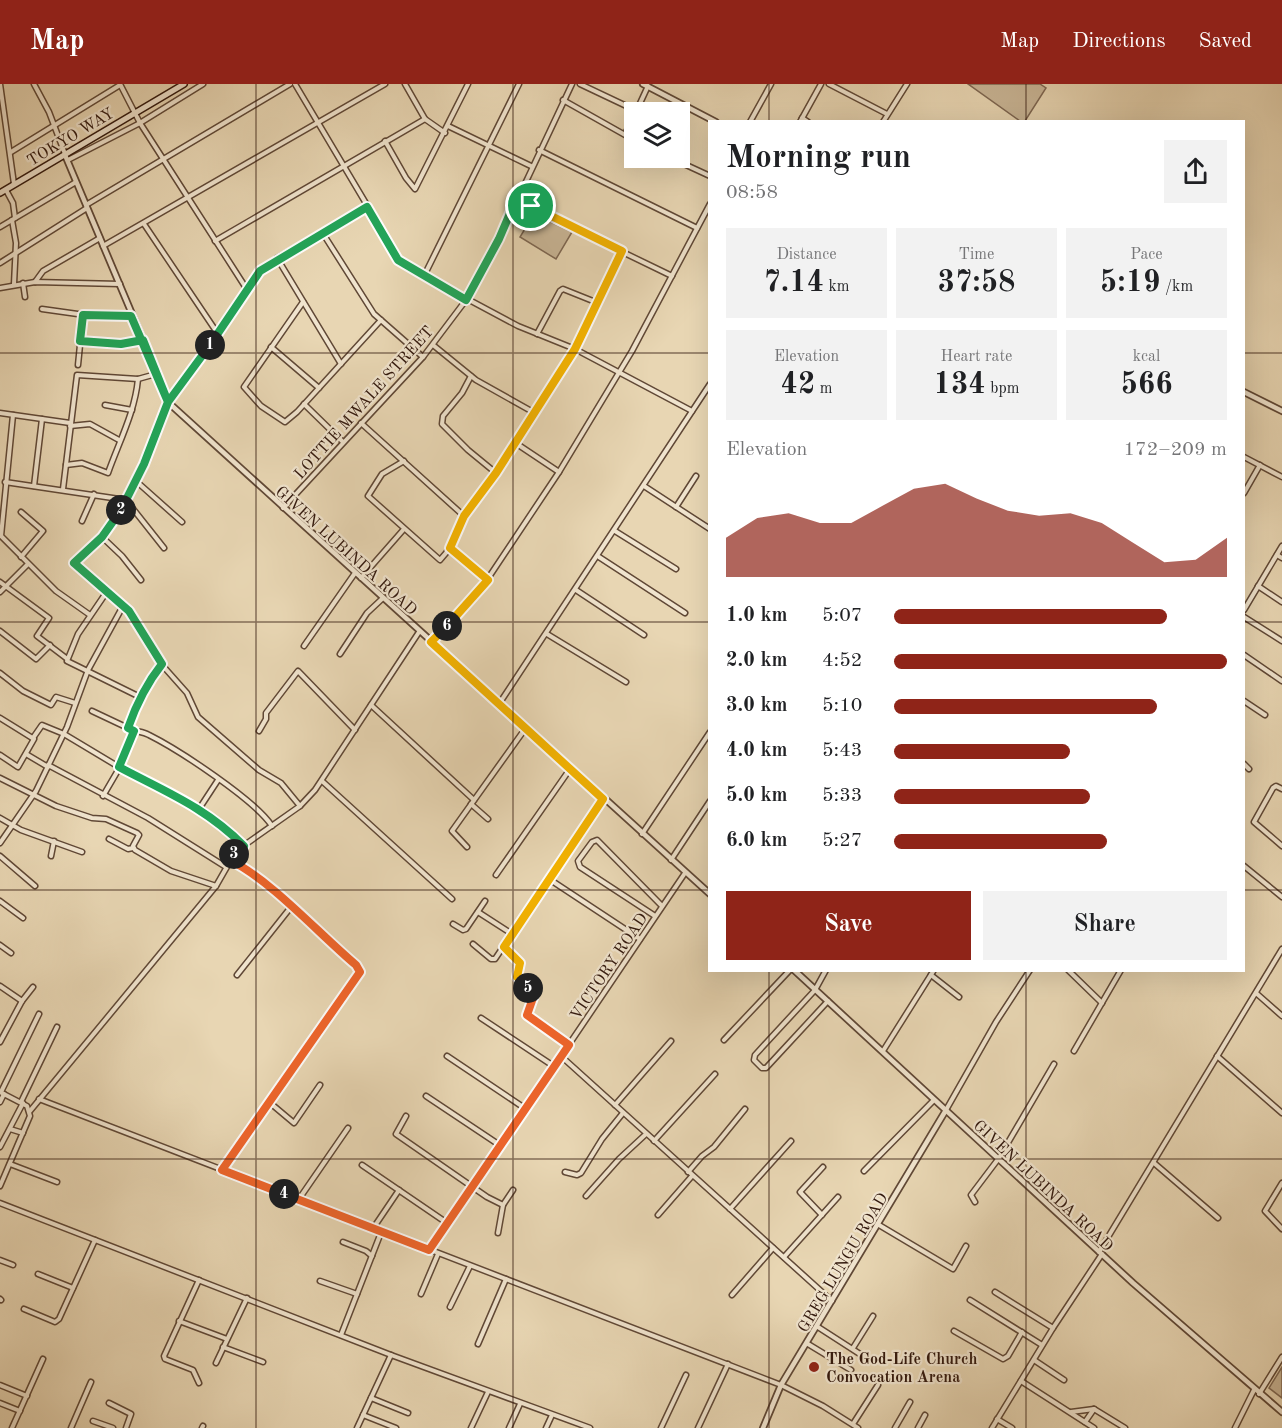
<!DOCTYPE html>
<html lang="en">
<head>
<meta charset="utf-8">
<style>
  :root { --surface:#fff; --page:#f2f2f2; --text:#202124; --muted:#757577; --accent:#8f2418 }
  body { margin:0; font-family:"Old Standard TT",serif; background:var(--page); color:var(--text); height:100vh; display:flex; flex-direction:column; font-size:22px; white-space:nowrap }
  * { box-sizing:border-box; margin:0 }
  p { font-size:20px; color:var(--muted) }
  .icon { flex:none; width:33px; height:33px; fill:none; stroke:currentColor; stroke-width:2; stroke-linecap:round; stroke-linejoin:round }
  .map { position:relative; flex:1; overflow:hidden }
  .drawer { position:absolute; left:708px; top:36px; width:537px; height:852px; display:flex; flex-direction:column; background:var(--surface); border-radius:0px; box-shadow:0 6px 24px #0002 }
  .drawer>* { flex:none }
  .fabs { position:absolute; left:624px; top:18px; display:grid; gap:12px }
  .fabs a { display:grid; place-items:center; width:66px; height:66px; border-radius:0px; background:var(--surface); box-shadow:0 6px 24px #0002; font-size:30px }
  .pin { position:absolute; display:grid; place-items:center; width:51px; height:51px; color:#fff; margin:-26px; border:3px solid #fff; border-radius:50%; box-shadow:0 2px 6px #0007 }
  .km { position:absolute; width:30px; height:30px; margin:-15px; border-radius:50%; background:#222; color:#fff; font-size:16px; line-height:30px; text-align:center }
  .round { display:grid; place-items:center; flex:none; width:63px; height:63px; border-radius:0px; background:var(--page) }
  .overview { display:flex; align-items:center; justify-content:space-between; height:102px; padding:0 18px }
  h1 { font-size:33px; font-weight:600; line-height:45px }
  .figures { display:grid; grid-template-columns:repeat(3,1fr); gap:9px; height:102px; padding:6px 18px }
  .figures div { display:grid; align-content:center; border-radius:0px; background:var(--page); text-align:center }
  .figures b { font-size:30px; font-weight:600 }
  .figures small { font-size:16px; font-weight:400 }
  .figures p { font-size:16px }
  .chart { height:168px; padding:12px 18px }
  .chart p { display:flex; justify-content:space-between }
  .chart svg { width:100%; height:108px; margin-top:6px; fill:var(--accent); opacity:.7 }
  .button { display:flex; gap:12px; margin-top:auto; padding:12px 18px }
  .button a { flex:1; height:69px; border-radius:0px; background:var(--accent); color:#fff; font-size:24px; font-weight:600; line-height:69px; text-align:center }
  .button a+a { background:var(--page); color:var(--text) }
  ul { padding:0 18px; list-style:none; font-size:20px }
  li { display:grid; grid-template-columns:96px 72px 1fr; align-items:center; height:45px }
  li i { height:15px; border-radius:8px; background:var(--accent) }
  header { display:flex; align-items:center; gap:36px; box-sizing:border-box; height:84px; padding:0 30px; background:var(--accent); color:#fff }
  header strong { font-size:28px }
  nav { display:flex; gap:33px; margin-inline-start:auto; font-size:21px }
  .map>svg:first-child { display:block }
</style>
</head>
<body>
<header>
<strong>Map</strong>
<nav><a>Map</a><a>Directions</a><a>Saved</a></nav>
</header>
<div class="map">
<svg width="1282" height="1344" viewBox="0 0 1282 1344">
  <rect width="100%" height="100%" fill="#e8d6b3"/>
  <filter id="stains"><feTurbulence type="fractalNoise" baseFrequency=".00333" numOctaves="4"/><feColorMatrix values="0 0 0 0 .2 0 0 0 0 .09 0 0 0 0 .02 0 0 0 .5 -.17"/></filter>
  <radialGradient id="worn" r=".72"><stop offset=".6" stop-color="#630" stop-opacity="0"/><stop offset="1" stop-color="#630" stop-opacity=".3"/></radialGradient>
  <g fill="#c9b697" stroke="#7e6752" stroke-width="1.5">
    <path d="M968 0H1040L1046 4 1025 37H1020Z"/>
    <path d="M534 130 572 148 556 175 520 153Z"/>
    <path d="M1282 1283V1314L1269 1304Z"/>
  </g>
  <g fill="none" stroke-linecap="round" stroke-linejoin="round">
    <defs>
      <g id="minor">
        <path d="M0 0 14 100"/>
        <path d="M34 0 49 28 65 70"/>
        <path d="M120 0 140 39 246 204"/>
        <path d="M295 0 402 180 518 242 575 265 692 327"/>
        <path d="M405 0 425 35 445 49"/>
        <path d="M580 0 637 27"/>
        <path d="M829 0 887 30"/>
        <path d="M563 16 634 56"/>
        <path d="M636 28 648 2"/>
        <path d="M802 34 808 38"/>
        <path d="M750 38 771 0"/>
        <path d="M800 38 821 0"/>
        <path d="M883 38 907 0"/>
        <path d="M448 42 531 82"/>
        <path d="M625 50 634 32"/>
        <path d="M385 57 406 94 415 105 468 0"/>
        <path d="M539 66 697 144"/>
        <path d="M11 68 120 1"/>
        <path d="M671 74 710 92"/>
        <path d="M68 76 140 39 203 0"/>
        <path d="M6 106 13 119 15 134"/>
        <path d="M517 113 542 129 672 192"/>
        <path d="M86 121 290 0"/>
        <path d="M12 136 16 159 14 200"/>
        <path d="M144 140 218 250"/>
        <path d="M0 143 76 98"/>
        <path d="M322 148 374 230 423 273"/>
        <path d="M215 157 425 35"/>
        <path d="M103 162 385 0"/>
        <path d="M277 174 341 280"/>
        <path d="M0 179 87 124"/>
        <path d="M424 192 519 0"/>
        <path d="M35 198 43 187 100 154"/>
        <path d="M23 199 25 213"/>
        <path d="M0 204 35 198 120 200"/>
        <path d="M303 218 244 303 261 322 285 338 297 328 381 236"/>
        <path d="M42 225 99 233 131 232"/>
        <path d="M537 250 560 207 563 205 598 219"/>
        <path d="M80 257 121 260 143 256"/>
        <path d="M433 261 476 296 533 328"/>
        <path d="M271 263 319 304"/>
        <path d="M78 281 83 231"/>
        <path d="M471 292 462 309 443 332 442 340 468 366 496 389"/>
        <path d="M304 320 343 358"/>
        <path d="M105 321 132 326"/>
        <path d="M0 329 70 339"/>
        <path d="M13 331 1 452 56 507 90 531"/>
        <path d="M361 339 464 432"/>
        <path d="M70 342 90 340 119 356"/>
        <path d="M514 358 559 388"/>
        <path d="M1244 373 1282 393"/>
        <path d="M404 377 382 390 368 412 440 476C456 460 460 438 472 420 528 340 584 258 622 167"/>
        <path d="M66 381 82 379 108 389C119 358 135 328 138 295"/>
        <path d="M136 397 182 438"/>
        <path d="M5 398 126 416 164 464"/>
        <path d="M34 402 42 335"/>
        <path d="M644 402 710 445"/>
        <path d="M63 405 77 291 138 295 156 290"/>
        <path d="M1244 409 1260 381"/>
        <path d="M676 423 696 392"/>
        <path d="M283 424 423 273 466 216 499 155 572 0"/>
        <path d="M21 428 43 447 21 473"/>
        <path d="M82 437 94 410"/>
        <path d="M615 447 676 485"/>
        <path d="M102 453 122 472 141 496"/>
        <path d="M450 464 488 497"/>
        <path d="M1277 471 1282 474"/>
        <path d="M599 473 685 529"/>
        <path d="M361 494 404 445"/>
        <path d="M0 498 49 534 37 552 66 574"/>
        <path d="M1258 502 1282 518"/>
        <path d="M108 506 78 550 67 577 140 613"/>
        <path d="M576 506 644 551"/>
        <path d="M0 508 28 480"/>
        <path d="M1244 526 1282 462"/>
        <path d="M1244 533 1282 557"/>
        <path d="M0 547 36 575 50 561"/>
        <path d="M547 550 626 598"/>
        <path d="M431 558 483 502 559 388 632 267 710 120"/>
        <path d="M304 562 355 489"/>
        <path d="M340 570 367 529 383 514"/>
        <path d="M1244 571 1282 597"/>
        <path d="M162 580 140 613 128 644C135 648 142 647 149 651 179 666 255 716 272 742"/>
        <path d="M0 589 23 607 51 621 56 613 75 619"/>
        <path d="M1244 617 1265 631"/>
        <path d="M499 620 710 300"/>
        <path d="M371 621 474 716"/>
        <path d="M92 627 128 644"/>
        <path d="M0 634 34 655 18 683 0 671"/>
        <path d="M259 647 266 635V629L298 587 355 646"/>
        <path d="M33 654 42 641 64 650 119 683 153 699 204 727 244 762"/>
        <path d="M26 670 48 683"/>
        <path d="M1244 680 1249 685"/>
        <path d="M48 681 148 734 226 783"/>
        <path d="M0 694 56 722 92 734 106 735 137 749 139 751 133 762 135 766 171 787 216 802"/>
        <path d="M322 697 452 815"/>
        <path d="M1282 705 1276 702 1273 704 1254 738 1282 762"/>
        <path d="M103 712 117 688 134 647"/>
        <path d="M471 720 488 735"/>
        <path d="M300 722 281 699 259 686 198 633 187 609 163 582 129 527 74 479 102 453 120 427 144 380 168 318 189 293 254 194 277 174 367 123"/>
        <path d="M199 725 218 696"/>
        <path d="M0 734 21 746 82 768"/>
        <path d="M642 750 710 648"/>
        <path d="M109 755 128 765 133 764"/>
        <path d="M0 759 36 707 67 643 88 586 123 522"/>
        <path d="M467 763 452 747 525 645"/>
        <path d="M0 772 35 802"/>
        <path d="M51 772 54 757"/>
        <path d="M671 776 710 717"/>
        <path d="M1244 782 1282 813"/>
        <path d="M496 791 570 685"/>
        <path d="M549 795 640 855"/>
        <path d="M0 817 23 834"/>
        <path d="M478 828 512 850"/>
        <path d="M655 832 580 783 578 777 592 758 597 756 662 822"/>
        <path d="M453 840 463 846 466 845 485 817"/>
        <path d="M473 860 491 875H495L603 715"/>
        <path d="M0 861 11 869"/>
        <path d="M504 863 521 879 517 893 534 911 527 931 569 961"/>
        <path d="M826 886 815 906 755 971 754 976 762 984H766L828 917"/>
        <path d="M1068 886 1102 919"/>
        <path d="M237 891 291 823"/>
        <path d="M931 891 959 913"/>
        <path d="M0 902 22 917"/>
        <path d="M1256 909 1282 932"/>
        <path d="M481 934 555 983"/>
        <path d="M724 956 790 886"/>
        <path d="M0 958 22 917 33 903"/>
        <path d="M883 967 934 886"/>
        <path d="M1074 967 1121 886"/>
        <path d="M447 972 526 1025"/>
        <path d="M1217 972 1282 1029"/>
        <path d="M562 973 832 1217"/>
        <path d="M0 1008 27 1022 30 1032 0 1102"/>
        <path d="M1 1008 39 930"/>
        <path d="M426 1012 501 1062"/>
        <path d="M39 1015 781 1301 823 1322 858 1344"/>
        <path d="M0 1018 4 1010"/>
        <path d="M21 1018 57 943"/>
        <path d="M269 1018 294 1039 320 1001"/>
        <path d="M615 1021 671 957"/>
        <path d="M946 1026 996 938 1030 886"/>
        <path d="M30 1027 216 802 236 767 300 722 315 706 419 548"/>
        <path d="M406 1032 396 1050 487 1113 503 1121 513 1106"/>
        <path d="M10 1045 23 1049"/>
        <path d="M654 1057 715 990"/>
        <path d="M0 1063 23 1019"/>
        <path d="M1154 1079 1218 1134"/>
        <path d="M10 1080 57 1098"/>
        <path d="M362 1081 447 1139"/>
        <path d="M222 1086 360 888 356 881C319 849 273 797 230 776"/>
        <path d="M864 1087 934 1016"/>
        <path d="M565 1088 577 1091 581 1089 602 1055 623 1029"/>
        <path d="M688 1088 702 1072 714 1063 745 1025"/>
        <path d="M1282 1099 1265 1127 1282 1145"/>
        <path d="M586 1112 619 1075 646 1050"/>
        <path d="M299 1115 348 1044"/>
        <path d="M975 1118 971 1111 999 1074 1054 980"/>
        <path d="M0 1119 391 1271 590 1344"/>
        <path d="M730 1125 791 1057"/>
        <path d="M658 1131 692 1092"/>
        <path d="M822 1131 800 1108 823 1083"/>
        <path d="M879 1141 953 1185 966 1162"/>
        <path d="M374 1143 399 1106"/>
        <path d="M498 1149 503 1121"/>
        <path d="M343 1158 366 1167 372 1172"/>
        <path d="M430 1166 685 789"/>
        <path d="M1099 1168 1282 865"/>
        <path d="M784 1173 838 1113"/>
        <path d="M0 1176 13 1181"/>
        <path d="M38 1190 73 1204"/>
        <path d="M199 1196 164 1272 165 1275 193 1286 199 1299"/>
        <path d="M320 1197 357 1210"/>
        <path d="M995 1208 1053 1244"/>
        <path d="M421 1210 438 1170"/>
        <path d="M732 1211 773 1164"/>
        <path d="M0 1215 1 1216"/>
        <path d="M970 1216 1042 1261"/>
        <path d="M450 1223 470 1182"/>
        <path d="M24 1225 55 1238 59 1235 95 1156"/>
        <path d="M179 1237 227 1255"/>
        <path d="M818 1243 863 1272"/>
        <path d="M954 1247 1003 1275 1008 1272 1022 1248"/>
        <path d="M341 1251 382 1146"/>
        <path d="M478 1260 506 1195"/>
        <path d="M808 1260 851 1286"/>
        <path d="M223 1263 263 1278"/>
        <path d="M853 1264 873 1232"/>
        <path d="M1034 1276 1064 1296"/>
        <path d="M216 1279 247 1214"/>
        <path d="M1021 1297 1094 1344"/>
        <path d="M0 1301 27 1312"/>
        <path d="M1259 1310 1282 1273"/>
        <path d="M371 1314 408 1329"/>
        <path d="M0 1319 20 1327"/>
        <path d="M109 1319 131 1330 126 1344"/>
        <path d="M1071 1328 1094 1325 1125 1344"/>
        <path d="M363 1331 396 1344"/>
        <path d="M997 1335 1012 1344"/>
        <path d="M93 1337 113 1344"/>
        <path d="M1085 1338 1094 1325"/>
        <path d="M853 1340 878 1301"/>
        <path d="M12 1344 43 1275"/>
        <path d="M71 1344 91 1298"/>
        <path d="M202 1344 203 1342"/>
        <path d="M357 1344 391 1271"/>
        <path d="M471 1344 488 1308"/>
        <path d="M509 1344 520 1320"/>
        <path d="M546 1344 552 1331"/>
        <path d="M661 1344 686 1291"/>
        <path d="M698 1344 728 1280"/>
        <path d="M895 1344 910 1318"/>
        <path d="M918 1344 925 1331"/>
        <path d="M992 1344 1053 1244 1102 1170"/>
        <path d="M1235 1344 1254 1306"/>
      </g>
      <g id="tertiary">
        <path d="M643 0 716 38"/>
        <path d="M65 71 170 320 710 810"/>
        <path d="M1244 308 1282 327"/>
        <path d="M794 886 1133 1199 1282 1328"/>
        <path d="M763 1344 781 1301 946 1026"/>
      </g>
      <path id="secondary" d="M0 109 184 0"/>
    </defs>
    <use href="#minor" stroke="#604836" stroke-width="7"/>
    <use href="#tertiary" stroke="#604836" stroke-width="8"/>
    <use href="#secondary" stroke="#32180d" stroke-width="8"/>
    <use href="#minor" stroke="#f0e4ce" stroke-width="4"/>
    <use href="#tertiary" stroke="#f0e4ce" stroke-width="4.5"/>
    <use href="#secondary" stroke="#f0e4ce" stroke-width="5"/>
  </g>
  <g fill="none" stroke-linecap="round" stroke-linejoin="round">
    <defs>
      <path id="split-1" d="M210 261 260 187 367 123 398 176 466 216 499 155 517 113 531 122"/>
      <path id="split-2" d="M121 426 144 380 168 318 131 232 83 231 80 257 121 260 143 256 168 318 210 261"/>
      <path id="split-3" d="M121 426 102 453 74 479 129 527 162 580C147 599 136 621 128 644L134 647 119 683C166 708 205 723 244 762L234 770"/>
      <path id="split-4" d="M234 770 230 776C273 798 318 849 356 881L360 888 222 1086 284 1110"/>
      <path id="split-5" d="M284 1110 429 1166 569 961 527 931 534 911 528 904"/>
      <path id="split-6" d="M447 542 431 558 603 715 504 863 520 879 517 893 528 904"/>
      <path id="split-7" d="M447 542 488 496 450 464 464 432 496 389 575 265 622 167 531 122"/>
    </defs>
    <use href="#split-1" stroke="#fff" stroke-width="12"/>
    <use href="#split-2" stroke="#fff" stroke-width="12"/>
    <use href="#split-3" stroke="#fff" stroke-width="12"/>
    <use href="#split-4" stroke="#fff" stroke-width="12"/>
    <use href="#split-5" stroke="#fff" stroke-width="12"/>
    <use href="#split-6" stroke="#fff" stroke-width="12"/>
    <use href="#split-7" stroke="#fff" stroke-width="12"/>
    <use href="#split-1" stroke="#22a559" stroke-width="8"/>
    <use href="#split-2" stroke="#22a559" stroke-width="8"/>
    <use href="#split-3" stroke="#22a559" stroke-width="8"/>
    <use href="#split-4" stroke="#f0652b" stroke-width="8"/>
    <use href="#split-5" stroke="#f0652b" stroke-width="8"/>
    <use href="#split-6" stroke="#f5b400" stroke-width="8"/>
    <use href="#split-7" stroke="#f5b400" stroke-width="8"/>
  </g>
  <path fill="none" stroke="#32180d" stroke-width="1.5" stroke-opacity="0.55" d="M256 0V1344M513 0V1344M769 0V38M1026 0V38M0 269H710M1244 269H1282M0 538H710M1244 538H1282M0 806H710M1244 806H1282M769 886V1344M1026 886V1344M0 1075H1282"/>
  <circle fill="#8f2418" stroke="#f0e4ce" stroke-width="2" cx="814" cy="1283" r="6"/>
  <g text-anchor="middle" stroke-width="4.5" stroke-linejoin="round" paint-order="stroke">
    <g font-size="16" fill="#32180d" stroke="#f0e4ce">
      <text transform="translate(70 52) rotate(-31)" y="6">TOKYO WAY</text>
      <text transform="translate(363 318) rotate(-48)" y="6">LOTTIE MWALE STREET</text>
      <text transform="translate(347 466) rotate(42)" y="6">GIVEN LUBINDA ROAD</text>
      <text transform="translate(608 882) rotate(-56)" y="6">VICTORY ROAD</text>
      <text transform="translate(1044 1101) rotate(43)" y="6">GIVEN LUBINDA ROAD</text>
      <text transform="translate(842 1178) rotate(-59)" y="6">GREG LUNGU ROAD</text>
    </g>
    <g font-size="16" font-weight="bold" fill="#32180d" stroke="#f0e4ce" text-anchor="start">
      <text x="826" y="1280">The God-Life Church<tspan x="826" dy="18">Convocation Arena</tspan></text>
    </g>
  </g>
  <rect width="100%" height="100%" filter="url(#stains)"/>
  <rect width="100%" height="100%" fill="url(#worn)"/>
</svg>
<div class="fabs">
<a><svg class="icon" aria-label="layers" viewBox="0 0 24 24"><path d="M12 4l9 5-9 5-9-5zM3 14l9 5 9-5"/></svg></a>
</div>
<div class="pin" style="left:531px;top:122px;background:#1e9e55"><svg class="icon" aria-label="arrive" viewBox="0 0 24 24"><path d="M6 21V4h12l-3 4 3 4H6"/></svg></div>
<b class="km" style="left:210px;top:261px">1</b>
<b class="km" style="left:121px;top:426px">2</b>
<b class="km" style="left:234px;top:770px">3</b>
<b class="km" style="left:284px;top:1110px">4</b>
<b class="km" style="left:528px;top:904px">5</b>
<b class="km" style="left:447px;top:542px">6</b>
<section class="drawer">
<div class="overview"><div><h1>Morning run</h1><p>08:58</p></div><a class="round"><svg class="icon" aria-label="share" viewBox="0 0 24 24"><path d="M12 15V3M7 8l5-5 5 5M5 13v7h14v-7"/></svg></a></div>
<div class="figures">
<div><p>Distance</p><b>7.14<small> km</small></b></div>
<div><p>Time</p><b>37:58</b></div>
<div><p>Pace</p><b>5:19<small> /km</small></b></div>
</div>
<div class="figures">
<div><p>Elevation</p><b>42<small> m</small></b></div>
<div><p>Heart rate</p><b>134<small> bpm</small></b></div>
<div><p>kcal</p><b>566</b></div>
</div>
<div class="chart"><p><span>Elevation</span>172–209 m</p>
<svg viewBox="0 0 160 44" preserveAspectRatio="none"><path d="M0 44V28L10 20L20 18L30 22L40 22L50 15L60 8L70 6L80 12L90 17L100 19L110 18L120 22L130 30L140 38L150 37L160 28V44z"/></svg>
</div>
<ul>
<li><b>1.0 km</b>5:07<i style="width:82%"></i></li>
<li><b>2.0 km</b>4:52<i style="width:100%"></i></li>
<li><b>3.0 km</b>5:10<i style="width:79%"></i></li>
<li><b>4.0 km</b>5:43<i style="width:53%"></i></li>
<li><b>5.0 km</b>5:33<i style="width:59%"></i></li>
<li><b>6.0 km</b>5:27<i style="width:64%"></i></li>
</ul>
<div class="button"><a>Save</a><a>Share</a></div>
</section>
</div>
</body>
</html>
